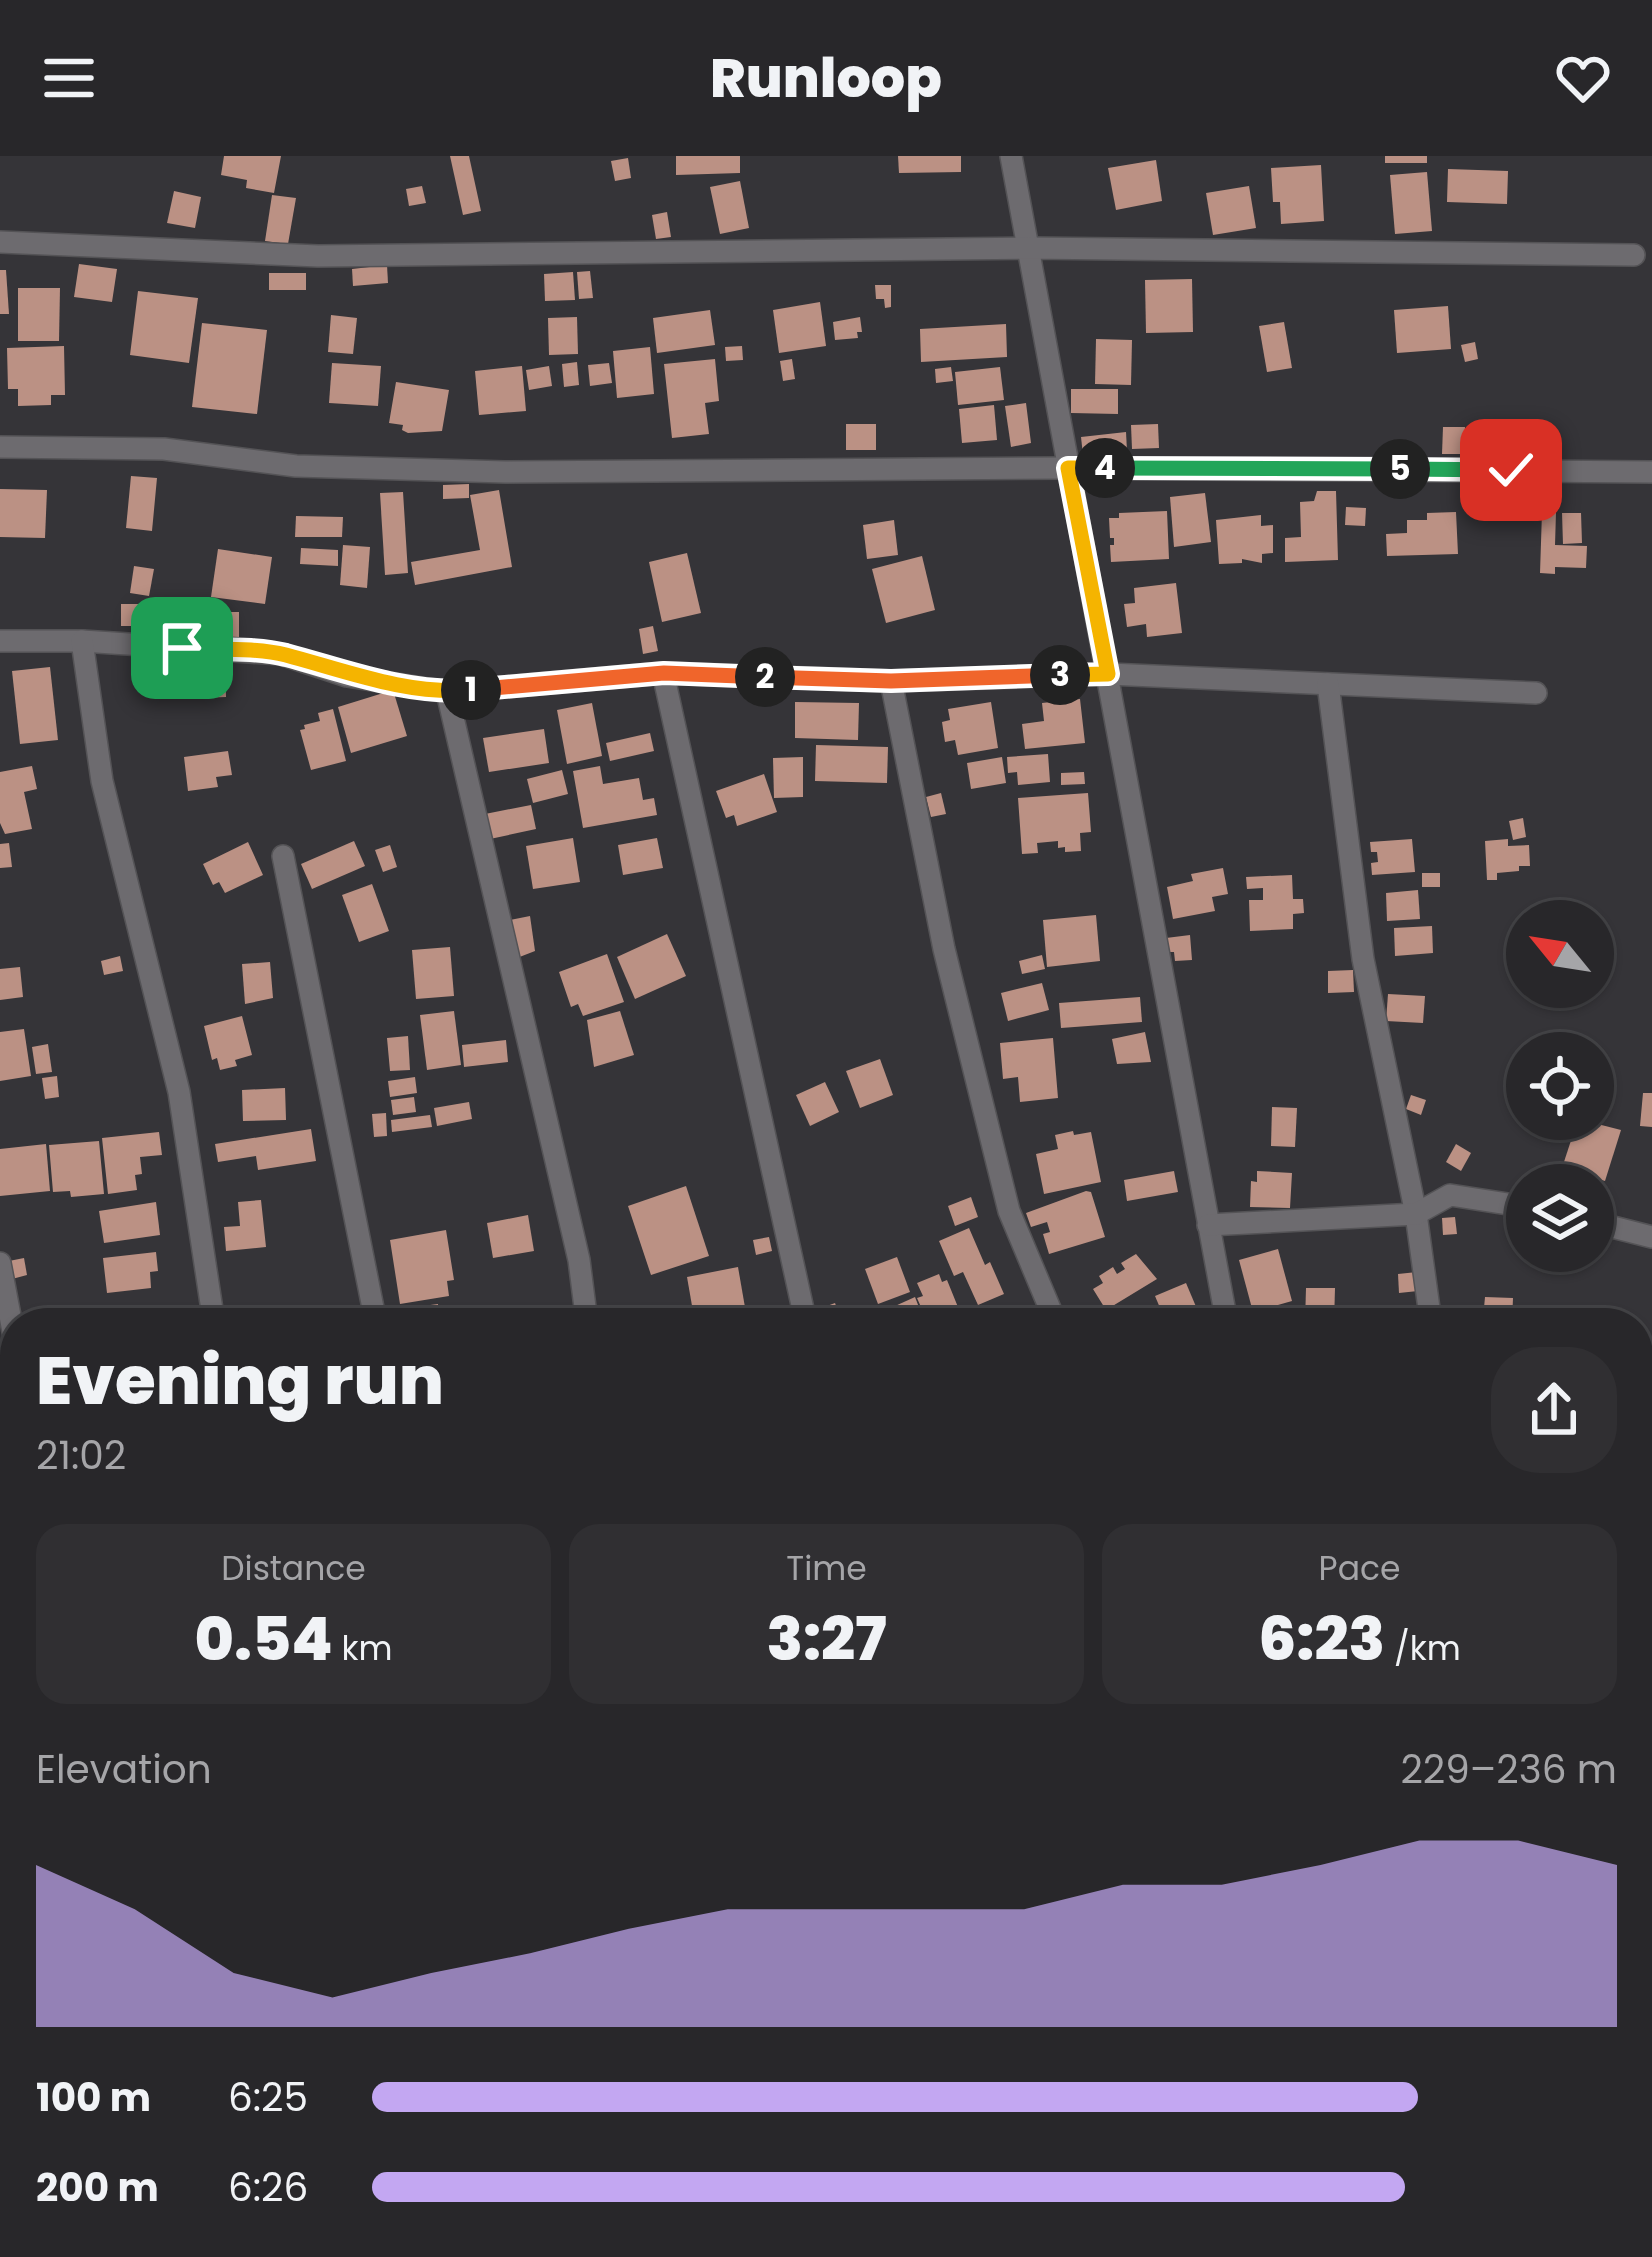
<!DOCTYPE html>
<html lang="en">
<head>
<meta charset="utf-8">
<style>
  :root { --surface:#28272a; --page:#302f32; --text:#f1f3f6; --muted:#a5a5a8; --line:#444447; --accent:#c3a7f2 }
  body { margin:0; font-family:Poppins,sans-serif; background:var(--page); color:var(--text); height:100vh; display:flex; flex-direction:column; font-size:45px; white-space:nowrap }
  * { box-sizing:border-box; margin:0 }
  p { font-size:39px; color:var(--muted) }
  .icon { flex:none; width:66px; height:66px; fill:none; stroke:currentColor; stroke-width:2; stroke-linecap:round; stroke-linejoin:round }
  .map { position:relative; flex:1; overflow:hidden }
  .side { position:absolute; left:0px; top:1152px; width:1653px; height:951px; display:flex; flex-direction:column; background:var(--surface); border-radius:48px 48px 0 0; box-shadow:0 3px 9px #0004,0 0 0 3px var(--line) }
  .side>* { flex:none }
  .needle { width:78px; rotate:300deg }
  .controls { position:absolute; left:1506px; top:744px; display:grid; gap:24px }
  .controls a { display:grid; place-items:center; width:108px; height:108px; border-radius:50%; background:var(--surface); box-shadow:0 3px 9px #0004,0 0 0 3px var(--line); font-size:60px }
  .pin { position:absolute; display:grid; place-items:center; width:102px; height:102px; color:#fff; margin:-51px; border-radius:24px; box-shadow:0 6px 18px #0006 }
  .km { position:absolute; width:60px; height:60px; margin:-30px; border-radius:50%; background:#222; color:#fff; font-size:33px; line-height:60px; text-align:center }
  .round { display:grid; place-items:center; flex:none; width:126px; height:126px; border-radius:48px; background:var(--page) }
  .headline { display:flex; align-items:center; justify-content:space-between; height:204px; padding:0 36px }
  h1 { font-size:66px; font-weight:800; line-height:90px }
  .figures { display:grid; grid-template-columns:repeat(3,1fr); gap:18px; height:204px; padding:12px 36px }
  .figures div { display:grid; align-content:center; border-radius:30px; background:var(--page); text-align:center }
  .figures b { font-size:60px; font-weight:800 }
  .figures small { font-size:33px; font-weight:400 }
  .figures p { font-size:33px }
  .chart { height:336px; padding:24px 36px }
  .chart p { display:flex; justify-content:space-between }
  .chart svg { width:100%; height:216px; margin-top:12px; fill:var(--accent); opacity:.7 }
  ul { padding:0 36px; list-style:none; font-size:39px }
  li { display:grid; grid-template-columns:192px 144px 1fr; align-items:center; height:90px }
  li i { height:30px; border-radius:15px; background:var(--accent) }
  header { display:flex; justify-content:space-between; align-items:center; height:156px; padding:0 36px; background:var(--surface); font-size:54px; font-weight:800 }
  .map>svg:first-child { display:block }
</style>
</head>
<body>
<header><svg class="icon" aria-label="menu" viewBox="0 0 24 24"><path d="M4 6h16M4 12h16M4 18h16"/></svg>Runloop<svg class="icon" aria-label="heart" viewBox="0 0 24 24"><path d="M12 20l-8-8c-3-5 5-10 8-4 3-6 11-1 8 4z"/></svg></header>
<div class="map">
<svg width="1652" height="2101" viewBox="0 0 1652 2101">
  <rect width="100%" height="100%" fill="#353438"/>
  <g fill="#bb9184">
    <path d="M224 0H281L274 37 246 32 247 24 221 19Z"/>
    <path d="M450 0H469L481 55 463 59Z"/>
    <path d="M676 0H740V17L676 19Z"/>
    <path d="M898 0H961V16L899 17Z"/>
    <rect x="1385" y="0" width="42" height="7"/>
    <path d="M628 2 631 22 615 25 611 5Z"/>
    <path d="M1156 4 1162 45 1116 54 1108 12Z"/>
    <path d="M1321 9 1324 65 1281 68 1280 46H1273L1271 12Z"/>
    <path d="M1448 13 1508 15 1507 48 1447 46Z"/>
    <path d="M1427 16 1432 75 1395 78 1390 19Z"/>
    <path d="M740 25 749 72 720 78 710 31Z"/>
    <path d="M422 30 426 47 409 50 406 33Z"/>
    <path d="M1249 30 1256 72 1213 79 1206 37Z"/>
    <path d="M174 35 201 41 195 72 167 67Z"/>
    <path d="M272 39 296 42 288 88 265 85Z"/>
    <path d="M667 56 671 81 656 83 652 59Z"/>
    <path d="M79 108 117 113 112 146 74 141Z"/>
    <path d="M387 109 388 127 353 130 352 113Z"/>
    <path d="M0 114H6L9 158H0Z"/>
    <path d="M590 115 593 142 579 143 577 116Z"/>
    <path d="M573 116 575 144 545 145 544 118Z"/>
    <rect x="269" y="117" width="37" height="17"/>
    <path d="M1192 123 1193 176 1146 177 1145 124Z"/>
    <path d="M875 129H891V151L885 152 884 143H876Z"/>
    <path d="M18 132H60L59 185H18Z"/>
    <path d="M138 135 198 142 189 207 130 199Z"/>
    <path d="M820 146 826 190 779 197 773 154Z"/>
    <path d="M1448 150 1451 193 1397 197 1394 154Z"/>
    <path d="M710 154 715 189 657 197 653 162Z"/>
    <path d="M331 159 357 162 353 198 328 196Z"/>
    <path d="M577 161 578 198 549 199 548 162Z"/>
    <path d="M860 161 862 176H857L858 182 835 184 833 166Z"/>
    <path d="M1284 166 1292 212 1267 216 1259 170Z"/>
    <path d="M202 167 267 174 257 258 192 251Z"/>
    <path d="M1006 168 1007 201 921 206 920 173Z"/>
    <path d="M1096 183 1132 184 1131 229 1095 228Z"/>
    <path d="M1475 186 1478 203 1465 206 1461 189Z"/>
    <path d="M64 190 65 239H51V249L18 250V233H8L7 192Z"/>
    <path d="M742 190 743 204 726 205 725 191Z"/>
    <path d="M650 191 654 238 617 242 613 195Z"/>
    <path d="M715 203 719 245 705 247 709 278 672 282 664 208Z"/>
    <path d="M792 203 795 223 783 225 780 205Z"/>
    <path d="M577 206 579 229 564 231 562 208Z"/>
    <path d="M332 207 381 210 378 250 329 247Z"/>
    <path d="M609 207 612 227 590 230 588 209Z"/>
    <path d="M522 210 526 255 479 259 475 215Z"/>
    <path d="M549 210 552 230 529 234 526 214Z"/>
    <path d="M951 211 953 225 936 227 935 213Z"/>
    <path d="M1000 211 1004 244 958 249 955 216Z"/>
    <path d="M396 226 449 234 442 275 408 277 402 274 403 269 389 267Z"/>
    <path d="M1071 233H1118V258L1071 257Z"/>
    <path d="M1026 247 1031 287 1011 291 1005 250Z"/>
    <path d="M994 249 997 284 962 287 959 253Z"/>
    <rect x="846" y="268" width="30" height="26"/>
    <path d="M1158 268 1159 292 1132 293 1131 269Z"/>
    <path d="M1443 271H1465L1464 298H1442Z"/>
    <path d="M1126 276 1127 295 1083 299 1081 281Z"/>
    <path d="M131 320 157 322 152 375 126 372Z"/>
    <path d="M469 328V342L443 343V329Z"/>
    <path d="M1510 329 1526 330V344H1510Z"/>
    <path d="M0 333 47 334 45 382 0 381Z"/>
    <path d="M499 334 512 411 415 429 411 406 480 394 470 339Z"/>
    <path d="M1317 335H1336L1338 404 1285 406V382L1301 381 1300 346 1314 345Z"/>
    <path d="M403 336 408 417 385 419 380 337Z"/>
    <path d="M1205 337 1211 386 1174 391 1170 341Z"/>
    <path d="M1346 351 1366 352 1365 370 1345 369Z"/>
    <path d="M1167 355 1169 403 1111 406 1110 389H1114V382H1110L1109 362H1119V357Z"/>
    <path d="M1456 356 1458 398 1387 400 1386 378 1407 377V364H1427V357Z"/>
    <path d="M1542 356H1556L1555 389 1587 390 1586 412 1555 411V418L1540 417Z"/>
    <path d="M1562 357H1581L1582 387 1563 388Z"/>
    <path d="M1261 359V370L1273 369V397L1262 398V407L1242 403V407L1219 408 1216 364Z"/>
    <path d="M296 360 343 361 342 381H295Z"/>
    <path d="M894 364 898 399 867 403 863 369Z"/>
    <path d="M343 389 370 391 367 432 340 429Z"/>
    <path d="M301 392 338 394V410L300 408Z"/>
    <path d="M218 393 272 401 265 448 211 441Z"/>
    <path d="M687 397 701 457 662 466 649 406Z"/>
    <path d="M922 400 935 454 886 467 872 413Z"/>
    <path d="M134 410 154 413 149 440 130 437Z"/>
    <path d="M1176 427 1182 477 1147 481 1146 468 1127 471 1124 448 1135 447 1134 432Z"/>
    <rect x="121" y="448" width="28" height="22"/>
    <path d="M210 456H239V481L210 480Z"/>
    <path d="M653 470 658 495 643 498 639 473Z"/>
    <path d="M225 505 226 541 172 543 171 506Z"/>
    <path d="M134 510H168L167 525 134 524Z"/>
    <path d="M50 511 58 584 20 588 12 515Z"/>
    <path d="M393 534 407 580 351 597 338 551Z"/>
    <path d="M1080 543 1085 587 1025 593 1022 568 1044 565 1042 547Z"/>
    <path d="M795 546 859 547 858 584 795 582Z"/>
    <path d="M991 546 998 592 958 599 955 584 945 586 942 566 950 564 948 553Z"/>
    <path d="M592 547 602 600 567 608 557 554Z"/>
    <path d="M333 553 346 605 311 614 300 574 305 573 304 569 320 565 318 557Z"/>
    <path d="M544 573 549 607 489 616 483 582Z"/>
    <path d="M650 577 654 595 610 605 606 587Z"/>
    <path d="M816 589 888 591 887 627 815 625Z"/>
    <path d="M228 595 232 619 216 621 218 631 188 635 184 601Z"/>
    <path d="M1048 598 1050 626 1018 629 1017 616 1008 617 1007 601Z"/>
    <path d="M803 601V641L774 642 773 602Z"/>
    <path d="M1002 601 1006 627 971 633 967 607Z"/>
    <path d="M32 610 37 633 24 636 32 673 5 678 0 667V616Z"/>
    <path d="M600 610 603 628 639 622 643 644 654 642 657 659 583 672 573 615Z"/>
    <path d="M562 614 568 638 533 647 527 623Z"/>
    <path d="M1084 616 1085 628 1061 629V617Z"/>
    <path d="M764 618 777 656 737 670 734 659 726 662 716 635Z"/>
    <path d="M941 637 946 658 931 661 926 641Z"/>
    <path d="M1088 637 1091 676 1080 677 1081 695 1065 696V691L1058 692V685L1037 687 1038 697 1022 698 1018 642Z"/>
    <path d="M531 649 536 673 490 683 485 658Z"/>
    <path d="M1523 662 1526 681 1513 684 1509 665Z"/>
    <path d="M573 682 580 726 533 733 526 690Z"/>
    <path d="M657 682 663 712 623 719 618 689Z"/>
    <path d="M1412 683 1415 716 1372 719 1371 707 1378 706 1377 696H1371L1370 686Z"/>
    <path d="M1508 683V690L1529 689 1530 710H1519V715L1497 717V724H1487L1485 685Z"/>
    <path d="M354 685 365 710 312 733 301 708Z"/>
    <path d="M248 686 263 719 225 737 219 726 213 729 203 708Z"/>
    <path d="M9 687 12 711 0 712V688Z"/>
    <path d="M390 689 397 711 383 716 375 694Z"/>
    <path d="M1223 712 1228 738 1212 741 1215 755 1173 763 1167 731 1193 725 1191 718Z"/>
    <rect x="1422" y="717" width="18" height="14"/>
    <path d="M1292 719 1293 743H1303L1304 757 1293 758V773L1250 775 1249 744H1263V732L1247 733 1246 721Z"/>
    <path d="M372 728 389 775 359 786 342 739Z"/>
    <path d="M1418 734 1420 763 1387 765 1386 737Z"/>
    <path d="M1096 759 1100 805 1047 811 1043 764Z"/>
    <path d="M530 760 535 795 517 802 510 764Z"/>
    <path d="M1432 770 1433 797 1395 800 1394 772Z"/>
    <path d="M667 778 686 820 635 843 617 801Z"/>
    <path d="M1190 779 1192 804 1175 805 1174 796H1168L1166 782Z"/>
    <path d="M450 791 454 840 416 843 412 794Z"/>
    <path d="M607 798 624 846 583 860 578 848 571 851 559 816Z"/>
    <path d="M1042 799 1045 813 1022 818 1019 805Z"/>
    <path d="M120 800 123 815 104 819 101 805Z"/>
    <path d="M270 806 273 842 245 848 242 808Z"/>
    <path d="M20 811 23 841 0 844V813Z"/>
    <path d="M1353 814 1354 836 1328 837V815Z"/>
    <path d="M1042 827 1049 854 1008 865 1001 837Z"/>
    <path d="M1388 838 1425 840 1423 867 1386 865Z"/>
    <path d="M1140 841 1142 866 1061 872 1059 847Z"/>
    <path d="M454 855 461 909 427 914 420 859Z"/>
    <path d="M620 855 634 899 594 911 587 864Z"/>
    <path d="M242 860 252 899 235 904 237 910 220 914 217 902 212 904 204 870Z"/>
    <path d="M24 873 31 920 0 925V876Z"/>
    <path d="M1145 876 1151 906 1117 908 1112 883Z"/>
    <path d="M408 880 410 914 390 915 387 882Z"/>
    <path d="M1053 882 1058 942 1020 946 1018 921 1003 923 1000 887Z"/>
    <path d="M506 884 508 906 464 911 462 889Z"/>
    <path d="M48 888 52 916 36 918 32 891Z"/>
    <path d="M880 903 893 939 860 952 846 915Z"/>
    <path d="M57 920 59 941 45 943 42 922Z"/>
    <path d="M415 921 417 937 390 941 388 925Z"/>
    <path d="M825 926 839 956 810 970 796 939Z"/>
    <path d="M285 932 286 964 243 965 242 934Z"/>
    <path d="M1643 937H1652V971L1640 970Z"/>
    <path d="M1411 939 1426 944 1421 959 1406 953Z"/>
    <path d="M414 941 416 956 393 959 391 944Z"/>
    <path d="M469 946 472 963 437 970 434 952Z"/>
    <path d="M1272 951 1297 952 1295 991 1271 990Z"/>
    <path d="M386 957 387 980 374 981 372 958Z"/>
    <path d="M430 959 432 971 392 976 391 964Z"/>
    <path d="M1578 963 1621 974 1605 1025 1562 1012Z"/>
    <path d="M311 973 316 1005 258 1014 256 1000 218 1006 215 988Z"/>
    <path d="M1073 975 1074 979 1091 976 1101 1026 1044 1038 1036 998 1058 993 1055 979Z"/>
    <path d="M159 976 162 999 140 1001 142 1018 135 1019 137 1034 108 1038 102 982Z"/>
    <path d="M99 985 104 1038 71 1041 70 1035 53 1036 49 989Z"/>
    <path d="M46 988 50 1035 0 1040V993Z"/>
    <path d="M1456 988 1471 997 1461 1015 1446 1006Z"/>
    <path d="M1174 1015 1178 1036 1127 1045 1124 1024Z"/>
    <path d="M1257 1015 1292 1017 1290 1052 1250 1051 1251 1025 1257 1026Z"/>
    <path d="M686 1030 709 1100 651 1119 628 1050Z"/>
    <path d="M1086 1035 1091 1036 1105 1081 1049 1098 1043 1078 1050 1076 1047 1066 1031 1071 1026 1057Z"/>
    <path d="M971 1041 978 1061 955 1070 948 1050Z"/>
    <path d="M261 1044 266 1091 226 1095 224 1071 240 1070 238 1046Z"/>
    <path d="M156 1046 160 1079 104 1087 99 1055Z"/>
    <path d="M528 1059 534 1095 493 1102 487 1067Z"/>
    <path d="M1455 1061 1457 1078 1443 1079 1442 1062Z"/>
    <path d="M969 1072 985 1109 990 1106 1004 1138 978 1149 963 1116 954 1120 939 1085Z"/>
    <path d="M446 1074 454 1124 447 1125 449 1140 400 1148 390 1084Z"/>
    <path d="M769 1081 772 1095 756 1099 753 1084Z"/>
    <path d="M1278 1093 1292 1145 1253 1156 1239 1104Z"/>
    <path d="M156 1096 158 1115 150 1116 151 1132 107 1137 103 1102Z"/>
    <path d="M1136 1098 1157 1123 1106 1154 1093 1133 1103 1127 1099 1120 1113 1111 1117 1118 1125 1113 1121 1107Z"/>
    <path d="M897 1101 910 1136 878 1148 865 1113Z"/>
    <path d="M24 1102 27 1119 12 1123 9 1105Z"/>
    <path d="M738 1111 746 1157 695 1167 687 1121Z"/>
    <path d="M1417 1116 1418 1135 1399 1137 1398 1118Z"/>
    <path d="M939 1118 942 1126 947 1124 962 1161 947 1167H928L917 1142 923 1140 917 1127Z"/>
    <path d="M1186 1127 1197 1153 1166 1166 1155 1140Z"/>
    <path d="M1306 1132H1335L1334 1167H1305Z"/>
    <path d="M915 1141 925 1167H889L884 1155Z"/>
    <path d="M1485 1141 1513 1142 1512 1165 1483 1163Z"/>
    <path d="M835 1147 842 1167H824L819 1153Z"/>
    <path d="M438 1148 439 1162 416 1164 415 1151Z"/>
    <path d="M1372 1151 1415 1152V1167H1372Z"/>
    <path d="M167 1157 168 1167H114V1162Z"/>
    <path d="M782 2088H856L869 2096 865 2101H795L780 2092Z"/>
    <path d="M1121 2088H1169L1163 2099 1154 2095 1151 2101Z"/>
    <path d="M1359 2088H1393L1385 2101H1367L1370 2094Z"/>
  </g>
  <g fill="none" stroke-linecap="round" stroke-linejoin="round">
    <defs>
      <g id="minor">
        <path d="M1011 0 1227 1167"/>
        <path d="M0 86 318 100 1030 92 1634 99"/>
        <path d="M0 291 164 293 296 310 505 316 1068 312 1652 316"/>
        <path d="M0 485H82L281 498 347 520 447 536 663 517 891 525 1109 518 1536 537"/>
        <path d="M82 485 102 625 179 936 214 1167"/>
        <path d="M663 517 806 1167"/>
        <path d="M891 525 944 793 1009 1055 1056 1167"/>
        <path d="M1328 528 1363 803 1416 1058 1431 1167"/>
        <path d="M447 536 579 1104 587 1167"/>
        <path d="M283 700 376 1167"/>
        <path d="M1593 1066 1652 1081"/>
        <path d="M1208 1069 1416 1058 1450 1039 1527 1051"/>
        <path d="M0 1107 15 1186"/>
        <path d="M0 1377 15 1383"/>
        <path d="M1638 1426 1652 1429"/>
        <path d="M1638 1838 1652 1849"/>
        <path d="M0 1937 15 1944"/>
        <path d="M999 2088 1024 2101"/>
        <path d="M1549 2088 1574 2101"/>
        <path d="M305 2101 310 2088"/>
        <path d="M942 2101 951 2088"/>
      </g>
    </defs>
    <use href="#minor" stroke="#545356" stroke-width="24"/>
    <use href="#minor" stroke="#6d6b6f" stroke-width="21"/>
  </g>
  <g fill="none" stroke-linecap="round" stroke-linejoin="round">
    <defs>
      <path id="split-1" d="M182 492C215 494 253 491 286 499 346 515 407 539 471 534"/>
      <path id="split-2" d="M471 534 664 517 765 521"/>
      <path id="split-3" d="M765 521 891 525 1060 519"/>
      <path id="split-4" d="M1060 519 1108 518 1068 312H1105"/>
      <path id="split-5" d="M1105 312 1400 313"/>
      <path id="split-6" d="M1400 313 1511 314"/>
    </defs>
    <use href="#split-1" stroke="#fff" stroke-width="24"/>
    <use href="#split-2" stroke="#fff" stroke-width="24"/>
    <use href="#split-3" stroke="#fff" stroke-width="24"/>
    <use href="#split-4" stroke="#fff" stroke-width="24"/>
    <use href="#split-5" stroke="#fff" stroke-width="24"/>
    <use href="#split-6" stroke="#fff" stroke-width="24"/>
    <use href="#split-1" stroke="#f5b400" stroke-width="15"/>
    <use href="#split-2" stroke="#f0652b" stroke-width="15"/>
    <use href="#split-3" stroke="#f0652b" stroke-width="15"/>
    <use href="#split-4" stroke="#f5b400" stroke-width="15"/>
    <use href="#split-5" stroke="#22a559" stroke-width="15"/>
    <use href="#split-6" stroke="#22a559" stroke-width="15"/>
  </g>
</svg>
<div class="controls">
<a><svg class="needle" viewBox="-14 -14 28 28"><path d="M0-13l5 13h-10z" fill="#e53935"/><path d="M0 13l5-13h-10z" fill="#a5a5a8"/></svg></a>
<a><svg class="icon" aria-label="locate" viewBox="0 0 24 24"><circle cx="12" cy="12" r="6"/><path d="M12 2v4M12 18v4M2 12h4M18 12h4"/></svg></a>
<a><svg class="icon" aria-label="layers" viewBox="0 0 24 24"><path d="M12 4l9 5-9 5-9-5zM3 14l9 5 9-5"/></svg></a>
</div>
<div class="pin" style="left:182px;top:492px;background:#1e9e55"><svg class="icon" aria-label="arrive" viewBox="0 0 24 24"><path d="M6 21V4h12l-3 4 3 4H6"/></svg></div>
<div class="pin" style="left:1511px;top:314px;background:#d93025"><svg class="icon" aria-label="check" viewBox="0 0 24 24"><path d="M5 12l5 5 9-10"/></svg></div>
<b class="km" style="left:471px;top:534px">1</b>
<b class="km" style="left:765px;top:521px">2</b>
<b class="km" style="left:1060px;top:519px">3</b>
<b class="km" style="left:1105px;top:312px">4</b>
<b class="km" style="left:1400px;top:313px">5</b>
<section class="side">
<div class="headline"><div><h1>Evening run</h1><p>21:02</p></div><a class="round"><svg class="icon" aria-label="share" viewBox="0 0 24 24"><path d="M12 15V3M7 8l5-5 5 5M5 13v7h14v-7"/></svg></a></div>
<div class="figures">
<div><p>Distance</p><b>0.54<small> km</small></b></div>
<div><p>Time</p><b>3:27</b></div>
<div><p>Pace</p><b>6:23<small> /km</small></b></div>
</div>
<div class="chart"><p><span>Elevation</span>229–236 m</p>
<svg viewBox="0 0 160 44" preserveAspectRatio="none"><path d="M0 44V11L10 20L20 33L30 38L40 33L50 29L60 24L70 20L80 20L90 20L100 20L110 15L120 15L130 11L140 6L150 6L160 11V44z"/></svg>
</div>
<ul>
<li><b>100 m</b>6:25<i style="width:84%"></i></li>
<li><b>200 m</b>6:26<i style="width:83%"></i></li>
</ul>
</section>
</div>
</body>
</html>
